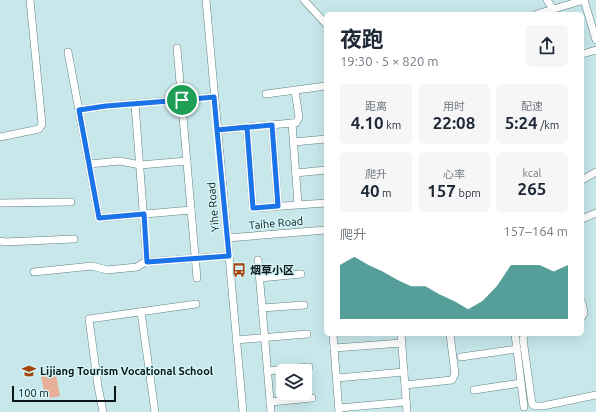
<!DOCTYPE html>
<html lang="zh">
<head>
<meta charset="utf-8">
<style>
  :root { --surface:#fff; --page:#f6f6f7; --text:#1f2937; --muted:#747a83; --accent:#0f766e }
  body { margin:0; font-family:Ubuntu,"Noto Sans SC",sans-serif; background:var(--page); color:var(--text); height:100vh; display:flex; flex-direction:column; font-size:15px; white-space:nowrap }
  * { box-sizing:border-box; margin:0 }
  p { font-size:13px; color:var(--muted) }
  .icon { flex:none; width:22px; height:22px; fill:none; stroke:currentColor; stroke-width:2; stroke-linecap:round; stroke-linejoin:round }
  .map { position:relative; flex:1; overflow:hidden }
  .side { position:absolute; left:324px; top:12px; width:260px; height:324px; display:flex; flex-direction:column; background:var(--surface); border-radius:6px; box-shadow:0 4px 16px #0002 }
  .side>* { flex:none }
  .tools { position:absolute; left:276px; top:364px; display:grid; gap:8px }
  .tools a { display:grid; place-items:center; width:36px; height:36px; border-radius:6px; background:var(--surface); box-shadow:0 4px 16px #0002; font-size:20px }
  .scale { position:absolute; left:12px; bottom:10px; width:104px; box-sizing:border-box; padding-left:4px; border:2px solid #0a1617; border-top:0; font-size:11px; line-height:14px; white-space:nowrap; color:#0a1617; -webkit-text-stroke:3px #d4f4f8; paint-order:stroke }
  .pin { position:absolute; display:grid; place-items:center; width:34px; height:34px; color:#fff; margin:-17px; border:2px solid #fff; border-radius:50%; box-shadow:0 1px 4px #0007 }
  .round { display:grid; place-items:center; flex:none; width:42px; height:42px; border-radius:6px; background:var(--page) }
  .head { display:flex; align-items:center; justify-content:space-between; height:68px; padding:0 16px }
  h1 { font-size:22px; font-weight:700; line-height:30px }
  .metrics { display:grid; grid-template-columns:repeat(3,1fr); gap:6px; height:68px; padding:4px 16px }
  .metrics div { display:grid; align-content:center; border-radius:6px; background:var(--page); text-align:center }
  .metrics b { font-size:17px; font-weight:700 }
  .metrics small { font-size:11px; font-weight:400 }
  .metrics p { font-size:11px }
  .chart { height:112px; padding:8px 16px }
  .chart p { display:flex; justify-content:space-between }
  .chart svg { width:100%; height:72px; margin-top:4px; fill:var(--accent); opacity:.7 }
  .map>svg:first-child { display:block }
</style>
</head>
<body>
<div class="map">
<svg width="596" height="412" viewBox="0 0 596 412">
  <rect width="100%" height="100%" fill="#c7e7eb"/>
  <path fill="#e7af98" d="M55 370 60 396 46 399 40 373Z"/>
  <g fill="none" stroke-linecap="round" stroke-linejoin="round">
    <defs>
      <g id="minor">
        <path d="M206 0 243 412"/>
        <path d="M304 0 326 24"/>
        <path d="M547 0 553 9"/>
        <path d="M584 0 596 40"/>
        <path d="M537 14 584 0"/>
        <path d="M177 48 197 278"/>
        <path d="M68 52 99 218 191 210"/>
        <path d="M582 54 596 50"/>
        <path d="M266 94 326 86"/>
        <path d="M135 104 147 262"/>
        <path d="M79 110 106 106 214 97"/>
        <path d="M292 123H296L299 117 295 91"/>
        <path d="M272 125 278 206"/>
        <path d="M247 127 253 208 326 203"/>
        <path d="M217 130 292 123 298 204"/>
        <path d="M0 137 39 129 42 124 30 0"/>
        <path d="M294 142 326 139"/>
        <path d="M89 164 120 161 140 165 187 161"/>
        <path d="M296 173 326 170"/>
        <path d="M582 180 596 172"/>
        <path d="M0 203 71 202"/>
        <path d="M582 219 596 213"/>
        <path d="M227 238 326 230"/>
        <path d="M0 241 5 242 74 239"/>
        <path d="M258 260 271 412"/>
        <path d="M34 272 92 266 107 270 137 267 145 262 229 256"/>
        <path d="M260 278 301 274"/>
        <path d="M582 303 584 313 582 317"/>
        <path d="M262 308 304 305"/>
        <path d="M141 312 155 412"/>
        <path d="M333 334 339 412"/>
        <path d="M401 334 407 412"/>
        <path d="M515 334 524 407"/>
        <path d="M525 334 523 339 532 404 535 406H543L596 395"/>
        <path d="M236 340 307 334"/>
        <path d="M334 348 402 343"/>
        <path d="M461 357 517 349"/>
        <path d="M268 371 309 367"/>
        <path d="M337 378 404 372"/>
        <path d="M405 385 452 380 455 374 450 334"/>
        <path d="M474 390 521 383"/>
        <path d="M270 402 312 398"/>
        <path d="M339 408 406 402"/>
        <path d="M103 412 98 386 89 319 196 304"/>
      </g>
    </defs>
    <use href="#minor" stroke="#638184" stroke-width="8"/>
    <use href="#minor" stroke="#fff" stroke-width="7"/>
  </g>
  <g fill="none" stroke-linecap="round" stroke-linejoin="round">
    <defs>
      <path id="route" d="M182 100 106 106 79 110 99 218 144 214 147 262 229 256 217 130 272 125 278 206 253 208 247 127 217 130 214 97 182 100"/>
    </defs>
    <use href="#route" stroke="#fff" stroke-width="8"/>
    <use href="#route" stroke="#1a73e8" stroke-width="5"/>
  </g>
  <defs>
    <symbol id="bus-bare" viewBox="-9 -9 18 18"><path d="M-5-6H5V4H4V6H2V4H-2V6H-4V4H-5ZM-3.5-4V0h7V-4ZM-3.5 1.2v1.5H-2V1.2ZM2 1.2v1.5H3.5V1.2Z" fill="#a7430d" stroke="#d4f4f8" stroke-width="2.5" paint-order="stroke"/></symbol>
    <symbol id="school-bare" viewBox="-9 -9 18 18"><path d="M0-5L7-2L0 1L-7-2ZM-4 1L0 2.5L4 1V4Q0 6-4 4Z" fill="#a7430d" stroke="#d4f4f8" stroke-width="2.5" paint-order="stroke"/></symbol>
  </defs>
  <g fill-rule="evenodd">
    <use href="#bus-bare" x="229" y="260" width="20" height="20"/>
    <use href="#school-bare" x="19" y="361" width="20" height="20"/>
  </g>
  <g text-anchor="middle" stroke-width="3" stroke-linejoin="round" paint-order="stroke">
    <g font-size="11" fill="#0a1617" stroke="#d4f4f8">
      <text transform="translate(213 207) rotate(-95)" y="4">Yihe Road</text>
      <text transform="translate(276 223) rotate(-5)" y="4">Taihe Road</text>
    </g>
    <g font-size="11" font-weight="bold" fill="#0a1617" stroke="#d4f4f8" text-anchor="start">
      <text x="250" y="274">烟草小区</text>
      <text x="40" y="375">Lijiang Tourism Vocational School</text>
    </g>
  </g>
</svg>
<div class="tools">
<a><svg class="icon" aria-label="layers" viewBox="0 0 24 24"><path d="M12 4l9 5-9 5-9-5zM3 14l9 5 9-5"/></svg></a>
</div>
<div class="scale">100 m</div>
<div class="pin" style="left:182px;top:100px;background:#1e9e55"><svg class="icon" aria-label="arrive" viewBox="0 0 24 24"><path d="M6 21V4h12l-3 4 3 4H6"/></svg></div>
<section class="side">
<div class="head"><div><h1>夜跑</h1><p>19:30 · 5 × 820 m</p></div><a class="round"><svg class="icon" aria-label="share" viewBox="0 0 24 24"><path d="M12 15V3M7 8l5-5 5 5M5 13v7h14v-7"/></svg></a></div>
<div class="metrics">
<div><p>距离</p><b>4.10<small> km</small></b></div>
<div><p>用时</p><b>22:08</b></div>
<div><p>配速</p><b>5:24<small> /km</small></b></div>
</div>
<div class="metrics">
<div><p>爬升</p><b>40<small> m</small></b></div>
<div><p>心率</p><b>157<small> bpm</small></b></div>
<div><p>kcal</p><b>265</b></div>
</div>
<div class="chart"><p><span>爬升</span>157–164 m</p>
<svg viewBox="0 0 160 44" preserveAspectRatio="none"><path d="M0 44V11L10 6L20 11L30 15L40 20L50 24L60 24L70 29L80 33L90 38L100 33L110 24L120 11L130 11L140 11L150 15L160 11V44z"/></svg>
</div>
</section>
</div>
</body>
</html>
